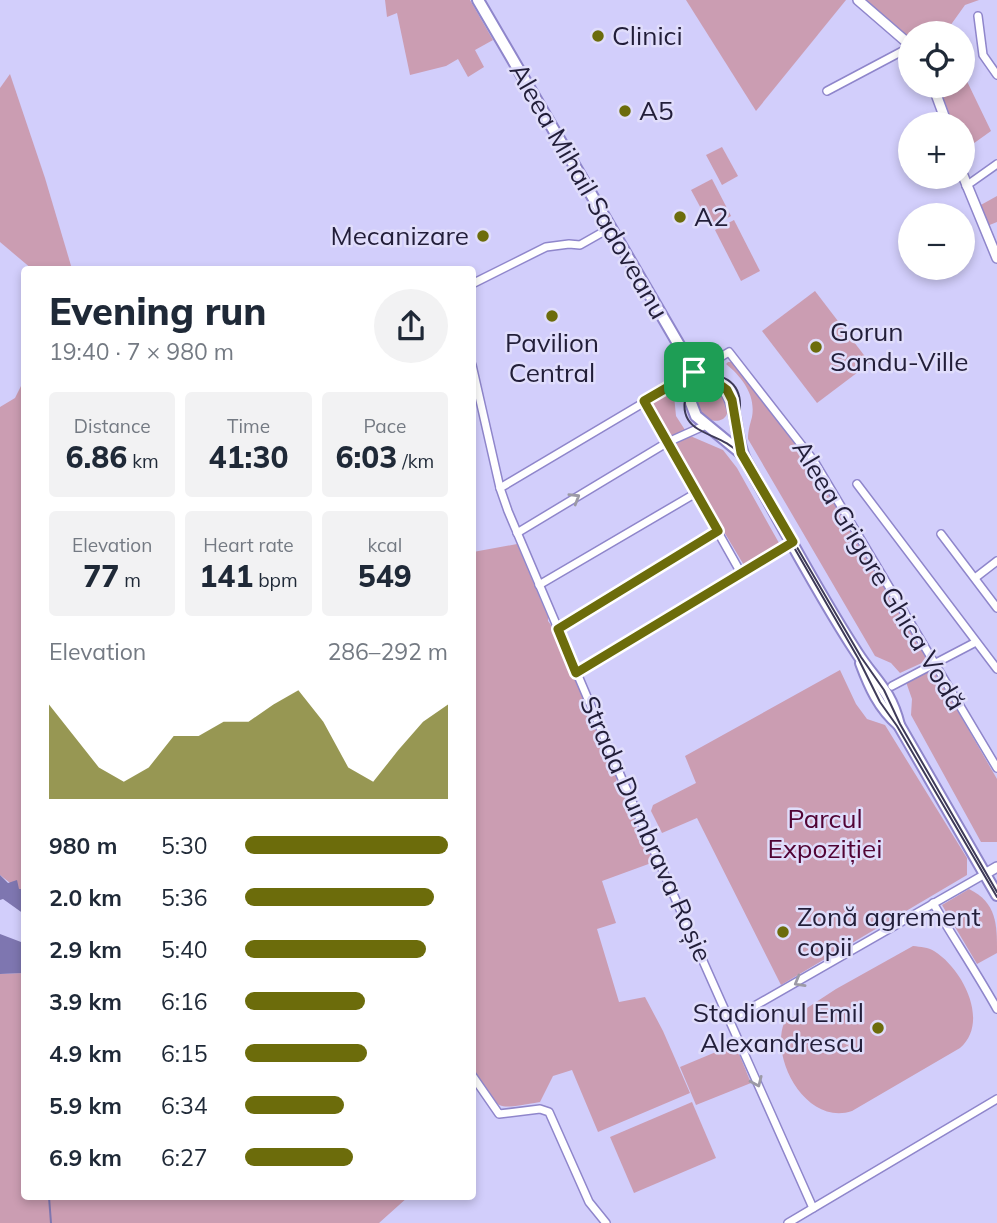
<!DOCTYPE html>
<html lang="en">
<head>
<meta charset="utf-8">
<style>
  :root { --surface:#fff; --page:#f2f2f3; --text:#1f2937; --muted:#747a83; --accent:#6c6c0b }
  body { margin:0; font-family:Mulish,sans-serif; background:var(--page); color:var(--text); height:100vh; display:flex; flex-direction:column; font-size:26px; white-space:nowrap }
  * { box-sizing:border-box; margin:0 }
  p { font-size:23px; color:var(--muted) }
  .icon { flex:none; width:38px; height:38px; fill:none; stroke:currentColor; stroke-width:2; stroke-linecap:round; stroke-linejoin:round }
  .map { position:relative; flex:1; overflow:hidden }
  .panel { position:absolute; left:21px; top:266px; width:455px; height:934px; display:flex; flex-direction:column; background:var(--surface); border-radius:7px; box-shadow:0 4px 10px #0003 }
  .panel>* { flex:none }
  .fabs { position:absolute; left:898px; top:21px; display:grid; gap:14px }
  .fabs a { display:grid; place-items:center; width:77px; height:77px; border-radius:50%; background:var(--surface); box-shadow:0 4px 10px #0003; font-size:35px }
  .pin { position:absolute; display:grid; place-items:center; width:60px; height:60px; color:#fff; margin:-30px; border-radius:14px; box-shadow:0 4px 10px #0006 }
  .round { display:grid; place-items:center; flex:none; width:74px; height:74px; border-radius:37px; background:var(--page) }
  .headline { display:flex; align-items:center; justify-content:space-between; height:119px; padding:0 28px }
  h1 { font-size:38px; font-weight:800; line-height:52px }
  .figures { display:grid; grid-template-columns:repeat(3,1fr); gap:10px; height:119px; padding:7px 28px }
  .figures div { display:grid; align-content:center; border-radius:7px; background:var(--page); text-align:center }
  .figures b { font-size:30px; font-weight:800 }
  .figures small { font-size:19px; font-weight:400 }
  .figures p { font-size:19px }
  .chart { height:196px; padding:14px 28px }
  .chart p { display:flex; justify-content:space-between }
  .chart svg { width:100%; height:126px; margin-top:7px; fill:var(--accent); opacity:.7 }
  ul { padding:0 28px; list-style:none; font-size:23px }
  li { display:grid; grid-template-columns:112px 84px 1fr; align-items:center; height:52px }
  li i { height:18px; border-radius:9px; background:var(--accent) }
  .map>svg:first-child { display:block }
</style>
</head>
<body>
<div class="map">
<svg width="997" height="1223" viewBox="0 0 997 1223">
  <rect width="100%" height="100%" fill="#d2cefb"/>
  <g fill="#cb9db2">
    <path d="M385 0H470L493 40 475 50 484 67 468 77 458 59 446 66 410 75 397 13 387 17Z"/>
    <path d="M686 0H846L756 111Z"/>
    <path d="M860 0H979L965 5 945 33H910V40Z"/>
    <path d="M963 73 991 131 963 151 962 124H950L935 86H962Z"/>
    <path d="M10 74 45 178 72 269H32L0 242V88Z"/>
    <path d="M722 147 738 176 722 185 706 155Z"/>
    <path d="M712 179 731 216 711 227 691 190Z"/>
    <path d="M997 196V222L987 226 979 206Z"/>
    <path d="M734 220 760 271 741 281 715 230Z"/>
    <path d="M815 291 870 363 817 403 762 331Z"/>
    <path d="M728 362H734L814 465 927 657 924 662 900 673 891 663 875 656 748 439C748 430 750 425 752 417 756 395 742 377 726 364Z"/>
    <path d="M24 380V868L22 869 21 877 24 881V889L19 890 0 875V407L15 398Z"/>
    <path d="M710 386C718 388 723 393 726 401 737 432 688 425 699 391L703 387Z"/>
    <path d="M670 392 674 395 676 416 685 430 688 435 723 450 737 468 779 543V546L745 567 649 406Z"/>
    <path d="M517 544 548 617V621L551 625 571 670 569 672 571 677 575 679 617 778 616 782 621 786 637 821 636 827 641 831 654 862 602 881 616 923 597 929 619 1002 645 997 663 1031 690 1093 598 1132 572 1070 553 1076 540 1102C494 1110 500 1111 473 1075V552Z"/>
    <path d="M933 668 997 779V842H981L911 715 912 699 906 682Z"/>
    <path d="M840 670 856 704 867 719 885 725 967 858V875L781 985 697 818 662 833 651 811 653 805 696 783 685 756Z"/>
    <path d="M969 889C997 903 997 924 997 953L977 964 942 905Z"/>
    <path d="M913 946C921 947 928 947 934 951 963 969 990 1022 960 1048L852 1111C807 1126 770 1060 784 1023L836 989Z"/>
    <path d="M24 973V1197H408L379 1223H0V974Z"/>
    <path d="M735 1044 751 1083 696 1105 680 1067Z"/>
    <path d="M692 1102 716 1158 634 1193 610 1137Z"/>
  </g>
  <g fill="#7e76b0">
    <path d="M0 875 8 883 17 880 19 889H24V914L3 899 0 900Z"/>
    <path d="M0 934 21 942 24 941V973L0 974Z"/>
  </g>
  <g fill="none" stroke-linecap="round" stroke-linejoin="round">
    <path stroke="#7e76b0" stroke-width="2" d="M49 1197 51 1223"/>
    <defs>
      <g id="minor">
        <path d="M978 16 983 55 997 75"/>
        <path d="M827 91 910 47"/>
        <path d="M966 186 997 164"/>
        <path d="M472 284 546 247 569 244 580 245 610 228"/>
        <path d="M472 365 500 488 508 511 622 779 813 1208"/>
        <path d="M644 401 741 573"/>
        <path d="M857 484 997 669"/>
        <path d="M500 488 729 352 814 461 997 768"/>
        <path d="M517 533 668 442 706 425"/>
        <path d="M941 534 997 608"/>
        <path d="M975 578 997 561"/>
        <path d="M539 585 696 493"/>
        <path d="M558 629 718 531"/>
        <path d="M576 672 793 543"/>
        <path d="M892 686 976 642"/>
        <path d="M933 903C954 939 977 973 997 1009"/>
        <path d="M730 1020 985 874"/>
        <path d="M472 1075 499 1114 540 1109 549 1112 589 1202 606 1223"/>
        <path d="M788 1223 997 1099"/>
      </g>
      <g id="tertiary">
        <path d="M858 0 910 45"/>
        <path d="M933 86 947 124"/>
        <path d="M962 173 997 258"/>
        <path d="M985 874 997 867"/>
      </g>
      <g id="secondary">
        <path d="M478 0 700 381"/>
        <path d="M741 453 696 416 691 403V396L693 388 700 381 716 382C741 396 732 438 747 463 783 526 817 592 857 653 875 681 890 689 899 725L997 895"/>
        <path d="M861 663C870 687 879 708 899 725"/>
      </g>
    </defs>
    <use href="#minor" stroke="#8f86cb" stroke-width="10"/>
    <use href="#tertiary" stroke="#8f86cb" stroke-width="12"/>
    <use href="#secondary" stroke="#8f86cb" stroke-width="14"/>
    <use href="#minor" stroke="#fff" stroke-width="7"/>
    <use href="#tertiary" stroke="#fff" stroke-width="9"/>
    <use href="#secondary" stroke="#fff" stroke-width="10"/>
    <path stroke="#3f3b59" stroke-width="2" d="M997 892 900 724 884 690 861 657 742 453C741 447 738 441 737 436 736 427 740 417 740 407 741 382 721 370 698 378 682 391 678 417 698 429 713 438 727 440 740 454L858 658 880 702 897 726 997 897"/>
  </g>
  <defs><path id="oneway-chevron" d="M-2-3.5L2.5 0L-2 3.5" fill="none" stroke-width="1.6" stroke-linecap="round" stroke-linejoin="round" transform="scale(1.75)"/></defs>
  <g stroke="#9c9aa6">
    <use href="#oneway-chevron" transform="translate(575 498) rotate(-31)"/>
    <use href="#oneway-chevron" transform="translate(799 982) rotate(150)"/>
    <use href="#oneway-chevron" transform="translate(757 1082) rotate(66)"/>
  </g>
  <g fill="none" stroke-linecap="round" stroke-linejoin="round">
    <defs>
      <path id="route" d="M694 372 700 381 716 382 727 390 732 400 741 453 793 542 576 673 558 629 718 531 644 401Z"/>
    </defs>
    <use href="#route" stroke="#fff" stroke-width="14"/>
    <use href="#route" stroke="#6c6c0b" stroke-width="9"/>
  </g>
  <g fill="#6c6c0b" stroke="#e0ddfb" stroke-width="2.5">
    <circle cx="598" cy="36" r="7"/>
    <circle cx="625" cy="111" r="7"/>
    <circle cx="680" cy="217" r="7"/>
    <circle cx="483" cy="236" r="7"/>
    <circle cx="552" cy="316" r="7"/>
    <circle cx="816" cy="347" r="7"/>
    <circle cx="783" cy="932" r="7"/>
    <circle cx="878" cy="1028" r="7"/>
  </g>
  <g text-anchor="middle" stroke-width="5" stroke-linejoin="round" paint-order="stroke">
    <g font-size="26" fill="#221e39" stroke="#e0ddfb" text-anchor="start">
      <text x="612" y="45">Clinici</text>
      <text x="639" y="120">A5</text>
      <text x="694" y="226">A2</text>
      <text x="469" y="245" text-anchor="end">Mecanizare</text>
      <text x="830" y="341">Gorun<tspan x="830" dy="30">Sandu-Ville</tspan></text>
      <text x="552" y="352" text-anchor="middle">Pavilion<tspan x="552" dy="30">Central</tspan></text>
      <text x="797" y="926">Zonă agrement<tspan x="797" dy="30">copii</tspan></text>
      <text x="864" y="1022" text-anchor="end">Stadionul Emil<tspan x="864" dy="30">Alexandrescu</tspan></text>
    </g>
    <g font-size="26" fill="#221e39" stroke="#e0ddfb">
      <text transform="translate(589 191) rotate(60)" y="9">Aleea Mihail Sadoveanu</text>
      <text transform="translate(879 575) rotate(59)" y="9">Aleea Grigore Ghica Vodă</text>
      <text transform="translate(646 829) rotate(66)" y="9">Strada Dumbrava Roșie</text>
    </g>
    <g font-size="26" fill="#510334" stroke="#e0ddfb">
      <text x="825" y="828">Parcul<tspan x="825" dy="30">Expoziției</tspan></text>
    </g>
  </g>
</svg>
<div class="fabs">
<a><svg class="icon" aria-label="locate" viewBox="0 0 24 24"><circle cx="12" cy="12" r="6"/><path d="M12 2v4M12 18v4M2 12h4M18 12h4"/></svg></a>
<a>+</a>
<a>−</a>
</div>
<div class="pin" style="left:694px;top:372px;background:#1e9e55"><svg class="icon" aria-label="arrive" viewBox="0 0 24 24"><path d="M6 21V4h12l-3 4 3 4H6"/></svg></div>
<section class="panel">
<div class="headline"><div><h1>Evening run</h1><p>19:40 · 7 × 980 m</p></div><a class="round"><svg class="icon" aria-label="share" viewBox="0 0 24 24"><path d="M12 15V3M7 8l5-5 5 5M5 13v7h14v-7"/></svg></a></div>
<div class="figures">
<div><p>Distance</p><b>6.86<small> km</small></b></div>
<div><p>Time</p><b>41:30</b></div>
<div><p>Pace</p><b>6:03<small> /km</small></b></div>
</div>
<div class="figures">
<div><p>Elevation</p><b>77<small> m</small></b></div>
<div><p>Heart rate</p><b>141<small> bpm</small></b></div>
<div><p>kcal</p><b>549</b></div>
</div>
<div class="chart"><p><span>Elevation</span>286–292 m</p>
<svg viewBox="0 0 160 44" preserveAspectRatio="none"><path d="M0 44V11L10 22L20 33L30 38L40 33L50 22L60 22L70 17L80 17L90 11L100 6L110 17L120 33L130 38L140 27L150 17L160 11V44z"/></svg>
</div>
<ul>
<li><b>980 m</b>5:30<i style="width:100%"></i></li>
<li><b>2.0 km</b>5:36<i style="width:93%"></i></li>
<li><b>2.9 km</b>5:40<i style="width:89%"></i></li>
<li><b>3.9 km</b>6:16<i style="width:59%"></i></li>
<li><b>4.9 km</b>6:15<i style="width:60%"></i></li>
<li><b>5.9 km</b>6:34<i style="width:49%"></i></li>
<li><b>6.9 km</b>6:27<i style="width:53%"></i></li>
</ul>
</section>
</div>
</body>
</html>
